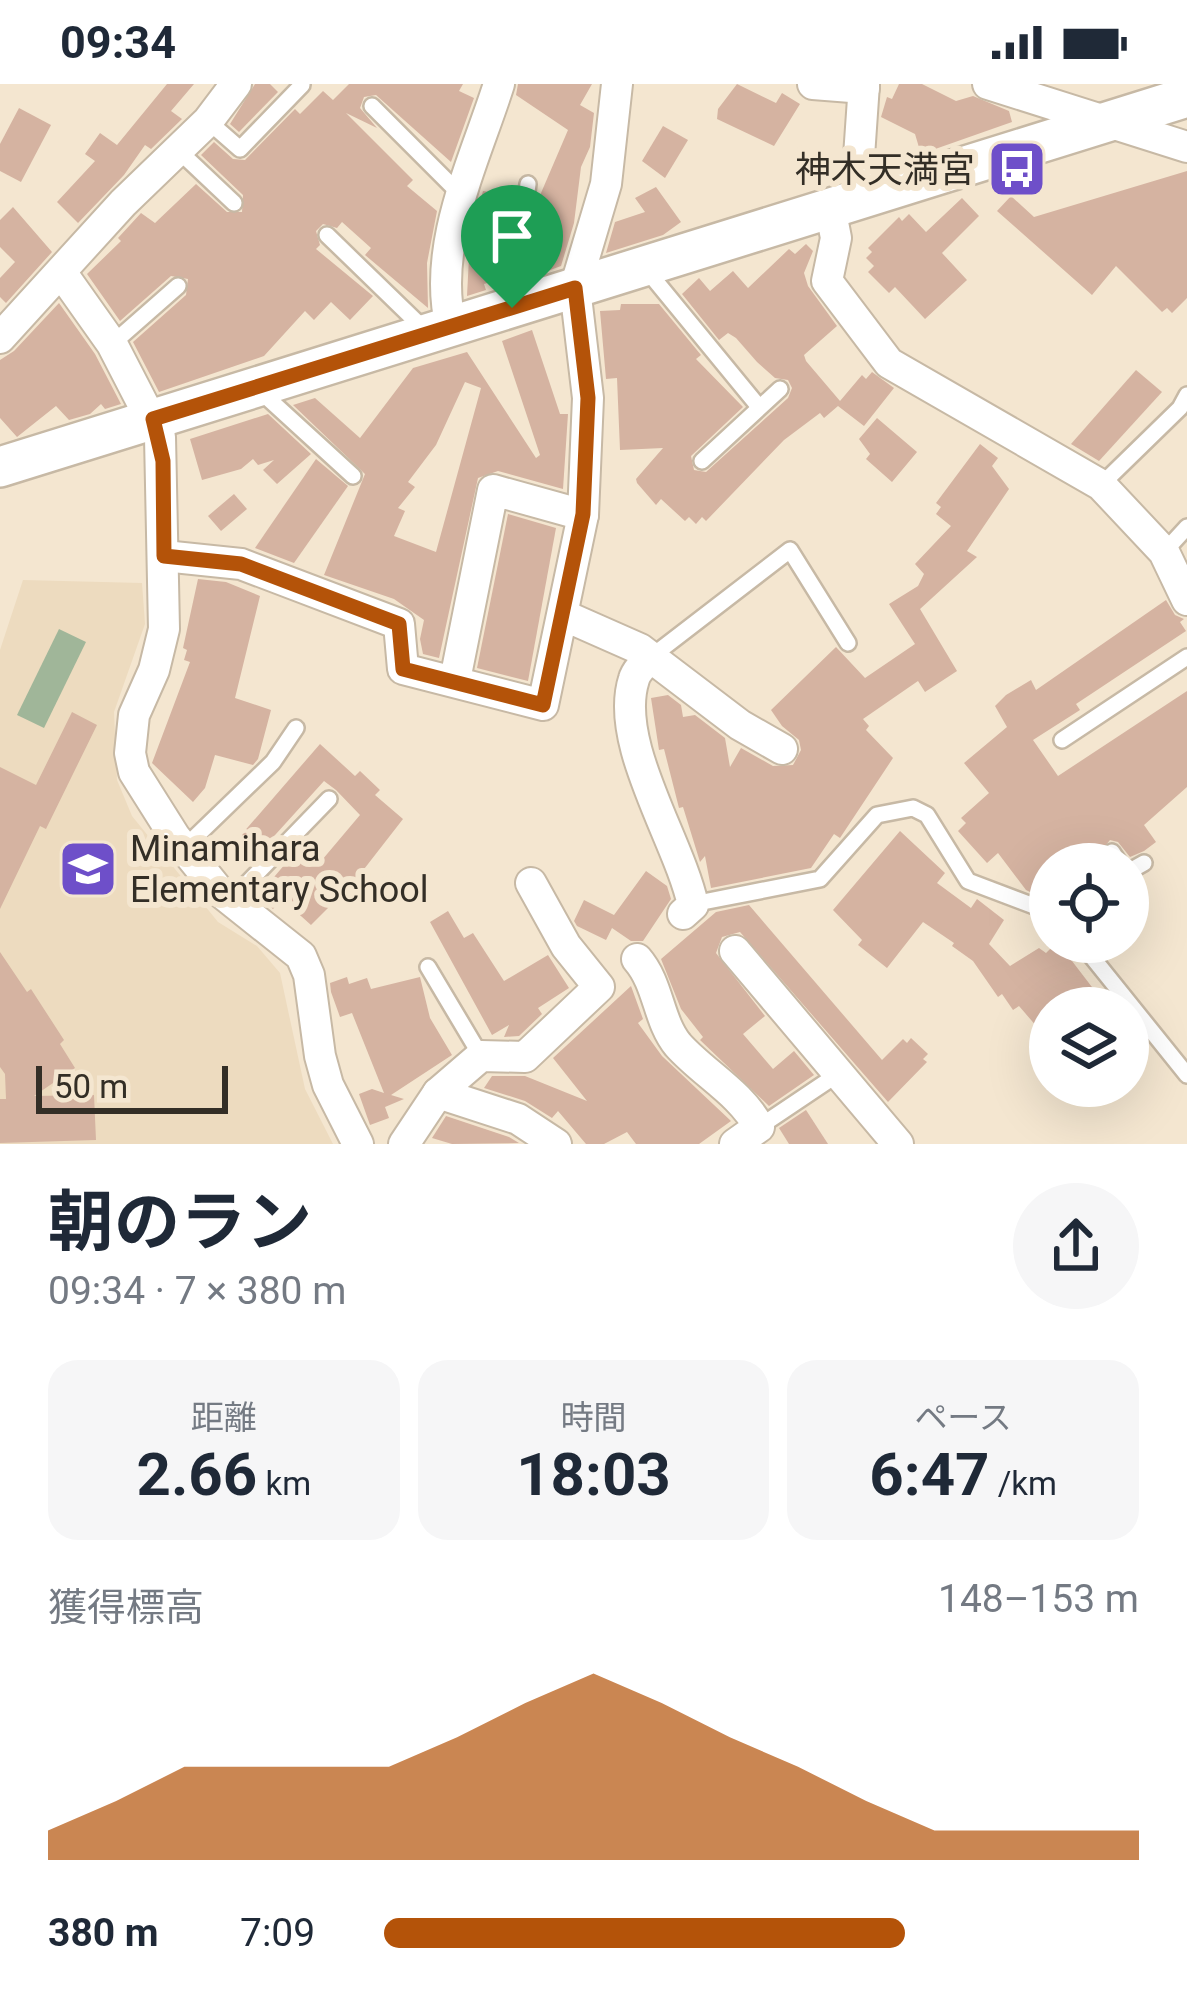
<!DOCTYPE html>
<html lang="ja">
<head>
<meta charset="utf-8">
<style>
  :root { --surface:#fff; --page:#f6f6f7; --text:#1f2937; --muted:#747a83; --accent:#b45309 }
  body { margin:0; font-family:Roboto,"Noto Sans JP",sans-serif; background:var(--page); color:var(--text); height:100vh; display:flex; flex-direction:column; font-size:45px; white-space:nowrap }
  * { box-sizing:border-box; margin:0 }
  p { font-size:39px; color:var(--muted) }
  .icon { flex:none; width:66px; height:66px; fill:none; stroke:currentColor; stroke-width:2; stroke-linecap:round; stroke-linejoin:round }
  .map { position:relative; height:1060px; overflow:hidden }
  .drawer { display:flex; flex-direction:column; background:var(--surface); flex:1 }
  .drawer>* { flex:none }
  .fabs { position:absolute; left:1029px; top:759px; display:grid; gap:24px }
  .fabs a { display:grid; place-items:center; width:120px; height:120px; border-radius:50%; background:var(--surface); box-shadow:0 12px 48px #0002; font-size:60px }
  .scale { position:absolute; left:36px; bottom:30px; width:192px; box-sizing:border-box; padding-left:12px; border:6px solid #332e26; border-top:0; font-size:33px; line-height:42px; white-space:nowrap; color:#332e26; -webkit-text-stroke:9px #f4e6d0; paint-order:stroke }
  .pin { position:absolute; display:grid; place-items:center; width:102px; height:102px; color:#fff; margin:-123px -51px; border-radius:50% 50% 50% 0; rotate:-45deg; box-shadow:0 0 12px #0007 }
  .pin .icon { rotate:45deg }
  .round { display:grid; place-items:center; flex:none; width:126px; height:126px; border-radius:63px; background:var(--page) }
  .headline { display:flex; align-items:center; justify-content:space-between; height:204px; padding:0 48px }
  h1 { font-size:66px; font-weight:700; line-height:90px }
  .stats { display:grid; grid-template-columns:repeat(3,1fr); gap:18px; height:204px; padding:12px 48px }
  .stats div { display:grid; align-content:center; border-radius:30px; background:var(--page); text-align:center }
  .stats b { font-size:60px; font-weight:700 }
  .stats small { font-size:33px; font-weight:400 }
  .stats p { font-size:33px }
  .chart { height:336px; padding:24px 48px }
  .chart p { display:flex; justify-content:space-between }
  .chart svg { width:100%; height:216px; margin-top:12px; fill:var(--accent); opacity:.7 }
  ul { padding:0 48px; list-style:none; font-size:39px }
  li { display:grid; grid-template-columns:192px 144px 1fr; align-items:center; height:90px }
  li i { height:30px; border-radius:15px; background:var(--accent) }
  .status { display:flex; justify-content:space-between; align-items:center; height:84px; padding:0 60px; background:var(--surface); direction:ltr }
  .status svg { height:33px; fill:currentColor }
  .map>svg:first-child { display:block }
</style>
</head>
<body>
<div class="status"><b>09:34</b><svg viewBox="0 0 49 12"><path d="M0 12V9h3v3zM5 12V6h3v6zM10 12V3h3v9zM15 12V0h3v12zM26 1h20v11H26zM47 4h2v5h-2z"/></svg></div>
<div class="map">
<svg width="1187" height="1060" viewBox="0 0 1187 1060">
  <rect width="100%" height="100%" fill="#f4e6d0"/>
  <path fill="#eddbbf" d="M23 496 142 499 145 540 114 628 117 696 132 732 218 838 257 862 280 889 305 1005 333 1060H0V566Z"/>
  <path fill="#a0b699" d="M59 545 86 558 44 644 17 631Z"/>
  <g fill="#d5b3a1" fill-rule="evenodd">
    <path d="M167 0H194L171 27 182 35 151 65 145 61 124 91 78 139 57 118 95 77 85 70 100 49 117 61Z"/>
    <path d="M255 0H270L278 8 239 48 230 40Z"/>
    <path d="M349 0H463L459 7 474 14 451 78 376 11 364 13 360 24 377 44 346 29 413 96 407 102 437 127 427 179 428 224 365 171 371 164 342 138 337 144 323 140 316 147 320 161 316 165 373 212 350 236 331 218 314 236 305 227 264 272 159 308 133 258 186 211 188 195 171 192 120 237 87 190 121 157 118 154 141 129 155 139 196 100 227 128H242L243 111 201 71 214 58 233 75 245 76 295 25 300 30 323 7 333 16Z"/>
    <path d="M518 0H592L580 21 594 29 590 63 581 83 574 139 561 182 545 188 533 186 532 191 538 116 568 46 516 11Z"/>
    <path d="M737 0 776 19 782 9 800 20 774 62 717 35 718 25Z"/>
    <path d="M899 0H922L956 17 973 12 1009 27 1012 38 921 70 915 50 881 33 887 13 892 15Z"/>
    <path d="M19 24 51 41 21 98 0 87V60Z"/>
    <path d="M663 42 688 56 665 94 642 77Z"/>
    <path d="M1187 87V214L1172 229 1167 224 1162 228 1116 182 1092 211 997 127 1011 112 1034 133Z"/>
    <path d="M656 103 681 138 663 151 606 169 615 138 645 128 635 114Z"/>
    <path d="M483 107 514 112 505 187 501 195 484 200 486 206 467 212 470 154Z"/>
    <path d="M962 114 979 132 942 169 967 196 925 235 895 203 889 209 868 188 874 182 866 174 872 168 868 164 899 133 902 137 909 130 926 148Z"/>
    <path d="M13 123 52 168 6 219 0 213V194L15 178 0 163V136Z"/>
    <path d="M806 160 813 167 804 189 808 202 837 242 804 271 806 277 840 317 862 291 866 295 872 288 894 304 864 342 838 322 824 334 820 329 784 356 706 437 702 433 696 440 689 433 685 437 661 415 656 421 637 399 636 395 663 364 620 366 617 294 606 295 600 227 620 226 621 220H659L701 271 696 275 743 323 691 372 694 386 706 388 788 314 792 304 788 296 775 294 757 278 736 254 728 249 719 256 682 210 699 194 710 207 733 187 748 204 789 165 795 170Z"/>
    <path d="M59 219 95 270 121 320 105 325 101 320 90 330 69 336 56 322 17 353 0 334V276L14 267Z"/>
    <path d="M532 246 560 330H568L563 405 498 387 478 394 439 574 423 570 420 555 424 536 394 515 324 491 365 390 293 321 315 314 360 354 413 284 467 268 536 374 540 371 502 257ZM465 298 481 304 436 468 394 452 405 427 398 424 415 403 408 398 436 361Z"/>
    <path d="M1136 286 1162 308 1099 377 1071 360Z"/>
    <path d="M268 330 311 370 277 400 263 386 274 376 258 381 253 375 241 385 202 396 190 355Z"/>
    <path d="M877 334 917 368 892 398 866 375 870 370 859 355Z"/>
    <path d="M980 360 998 374 992 382 1009 405 967 467 977 473 920 525 957 587 925 608 918 597 863 635 869 642 866 646 893 674 840 754 834 750 811 784 711 804 705 772 700 778 683 723 679 724 664 665 659 666 651 614 668 611 681 621 683 633 695 631 725 654 730 683 741 664 773 682 793 681 801 666 799 656 782 642 771 626 836 563 865 594 915 560 889 520 918 502 924 490 915 480 951 442 936 430 941 423 936 419Z"/>
    <path d="M316 375 348 402 294 479 255 464Z"/>
    <path d="M234 410 247 425 221 447 208 432Z"/>
    <path d="M508 430 556 444 528 597 477 584Z"/>
    <path d="M198 495 226 498 260 512 235 614 271 626 258 675 253 681 215 671 205 704 193 718 152 679 190 578 184 576 187 566 183 564Z"/>
    <path d="M1166 516 1175 531 1184 535 1180 538 1186 547 1076 620 1080 626 1033 656 1058 692 1187 607V703L1144 741 1156 758 1144 767 1130 773 1118 758 1110 756 1100 768 1106 780H1050V794L1030 808 1026 806 998 769 987 779 958 747 966 739 961 734 989 709 964 679 1007 643 995 622 1006 611 1031 596 1036 606Z"/>
    <path d="M72 628 97 641 46 745 40 742 0 825V683L36 701Z"/>
    <path d="M320 660 355 692 360 687 380 706 375 711 403 735 354 798 311 841 282 815 273 825 258 812 302 760 322 776 360 731 336 706 324 697 247 782 229 765Z"/>
    <path d="M900 747 945 789 937 799 971 824 977 815 1004 836 989 860 1010 882 1039 864 1046 869 1052 863 1072 877 1108 924H1050V958L1019 922 1013 926 1002 910 998 913 973 877 952 862 954 859 923 838 887 884 858 861 862 856 833 826Z"/>
    <path d="M646 787 667 802 671 815 643 857H631L612 844 606 856 577 842 574 837 584 816 614 831Z"/>
    <path d="M749 821 882 976 903 955 907 959 911 954 928 970 923 975 927 978 888 1018 740 848 722 853 716 869 765 932 743 950 773 985 794 967 814 991 769 1022 700 956 703 953 681 925 661 875 716 828Z"/>
    <path d="M448 827 464 854 473 849 504 897 548 871 569 904 538 924 542 930 519 952 504 953 509 941 492 951 430 838Z"/>
    <path d="M0 868 27 908 31 905 64 956 60 960 75 984 34 1012 94 1011 96 1056 0 1059V1015H6L5 990 0 983Z"/>
    <path d="M347 893 349 900 367 894 371 905 420 893 430 934 452 971 391 1011 404 1015 385 1023 389 1034 370 1041 359 1010 372 1005 384 1009 352 929 340 933 331 908 330 899Z"/>
    <path d="M631 902 643 935 638 939 662 972 731 1037 699 1060H636L627 1048 604 1060H586L558 1027 552 1034 525 1017 484 1004 492 992H525L587 1017 553 974Z"/>
    <path d="M806 1026 828 1060H789L779 1044Z"/>
    <path d="M446 1032 509 1053 519 1059 452 1060 432 1054Z"/>
  </g>
  <g fill="none" stroke-linecap="round" stroke-linejoin="round">
    <defs>
      <g id="service">
        <path d="M372 22 460 110"/>
        <path d="M208 37 240 65 302 1"/>
        <path d="M179 67 234 119"/>
        <path d="M327 151 427 248"/>
        <path d="M645 184 759 323"/>
        <path d="M512 222 528 100"/>
        <path d="M112 260 178 202"/>
        <path d="M260 307 353 392"/>
        <path d="M702 377 780 305"/>
        <path d="M1101 401 1180 324 1187 311"/>
        <path d="M1164 468 1187 443"/>
        <path d="M651 573 790 466 848 559"/>
        <path d="M1062 656 1187 573"/>
        <path d="M184 764 273 678 296 644"/>
        <path d="M1112 768 1120 780"/>
        <path d="M1128 788 1144 779"/>
        <path d="M231 816 329 715"/>
        <path d="M708 817 820 795 877 731 913 724 927 731 968 797 1050 828"/>
        <path d="M1080 858 1187 991"/>
        <path d="M428 883 481 972"/>
        <path d="M759 1043 838 990"/>
      </g>
      <g id="minor">
        <path d="M813 0 864 4"/>
        <path d="M988 0 1187 63"/>
        <path d="M856 116 864 0"/>
        <path d="M830 123 836 154 827 197 889 279 1101 401 1164 468 1187 516"/>
        <path d="M61 188 112 260 160 353 164 545 154 586 134 631 130 669 134 688 175 753 218 806 301 872 309 891 320 972 328 1001 358 1060"/>
        <path d="M451 243C431 162 475 76 499 0"/>
        <path d="M0 254 123 119 208 37 236 0"/>
        <path d="M164 472 241 480 399 540 403 585 543 621 583 431 588 314 575 204 606 100 617 0"/>
        <path d="M563 531 640 565 740 641 782 665"/>
        <path d="M651 573C645 579 636 587 634 595 613 659 679 756 693 821L683 830"/>
        <path d="M455 596 493 406 583 431"/>
        <path d="M735 867 898 1060"/>
        <path d="M637 875C659 900 658 937 678 961 704 990 740 1008 759 1043L735 1060"/>
        <path d="M438 1009 518 1035 556 1060"/>
        <path d="M404 1060 438 1009 481 972 525 973 599 903 566 862 531 799"/>
      </g>
      <path id="tertiary" d="M0 383 1187 13"/>
    </defs>
    <use href="#service" stroke="#c7b9a5" stroke-width="20"/>
    <use href="#minor" stroke="#c7b9a5" stroke-width="34"/>
    <use href="#tertiary" stroke="#c7b9a5" stroke-width="44"/>
    <use href="#service" stroke="#fff" stroke-width="15"/>
    <use href="#minor" stroke="#fff" stroke-width="30"/>
    <use href="#tertiary" stroke="#fff" stroke-width="39"/>
  </g>
  <g fill="none" stroke-linecap="round" stroke-linejoin="round">
    <defs>
      <path id="route" d="M575 204 588 314 583 430 543 621 403 585 399 540 241 480 164 472 163 377 153 335Z"/>
    </defs>
    <use href="#route" stroke="#fff" stroke-width="24"/>
    <use href="#route" stroke="#b45309" stroke-width="15"/>
  </g>
  <defs>
    <symbol id="bus-square" viewBox="-11 -11 22 22"><rect x="-9" y="-9" width="18" height="18" rx="4" fill="#6e4fc9" stroke="#f4e6d0"/><path d="M-5-6H5V4H4V6H2V4H-2V6H-4V4H-5ZM-3.5-4V0h7V-4ZM-3.5 1.2v1.5H-2V1.2ZM2 1.2v1.5H3.5V1.2Z" fill="#fff"/></symbol>
    <symbol id="school-square" viewBox="-11 -11 22 22"><rect x="-9" y="-9" width="18" height="18" rx="4" fill="#6e4fc9" stroke="#f4e6d0"/><path d="M0-5L7-2L0 1L-7-2ZM-4 1L0 2.5L4 1V4Q0 6-4 4Z" fill="#fff"/></symbol>
  </defs>
  <g fill-rule="evenodd">
    <use href="#bus-square" x="984" y="52" width="66" height="66"/>
    <use href="#school-square" x="55" y="752" width="66" height="66"/>
  </g>
  <g text-anchor="middle" stroke-width="12" stroke-linejoin="round" paint-order="stroke">
    <g font-size="36" fill="#332e26" stroke="#f4e6d0" text-anchor="end">
      <text x="975" y="98">神木天満宮</text>
      <text x="130" y="777" text-anchor="start">Minamihara<tspan x="130" dy="41">Elementary School</tspan></text>
    </g>
  </g>
</svg>
<div class="fabs">
<a><svg class="icon" aria-label="locate" viewBox="0 0 24 24"><circle cx="12" cy="12" r="6"/><path d="M12 2v4M12 18v4M2 12h4M18 12h4"/></svg></a>
<a><svg class="icon" aria-label="layers" viewBox="0 0 24 24"><path d="M12 4l9 5-9 5-9-5zM3 14l9 5 9-5"/></svg></a>
</div>
<div class="scale">50 m</div>
<div class="pin" style="left:512px;top:224px;background:#1e9e55"><svg class="icon" aria-label="arrive" viewBox="0 0 24 24"><path d="M6 21V4h12l-3 4 3 4H6"/></svg></div>
</div>
<section class="drawer">
<div class="headline"><div><h1>朝のラン</h1><p>09:34 · 7 × 380 m</p></div><a class="round"><svg class="icon" aria-label="share" viewBox="0 0 24 24"><path d="M12 15V3M7 8l5-5 5 5M5 13v7h14v-7"/></svg></a></div>
<div class="stats">
<div><p>距離</p><b>2.66<small> km</small></b></div>
<div><p>時間</p><b>18:03</b></div>
<div><p>ペース</p><b>6:47<small> /km</small></b></div>
</div>
<div class="chart"><p><span>獲得標高</span>148–153 m</p>
<svg viewBox="0 0 160 44" preserveAspectRatio="none"><path d="M0 44V38L10 32L20 25L30 25L40 25L50 25L60 19L70 12L80 6L90 12L100 19L110 25L120 32L130 38L140 38L150 38L160 38V44z"/></svg>
</div>
<ul>
<li><b>380 m</b>7:09<i style="width:69%"></i></li>
</ul>
</section>
</body>
</html>
